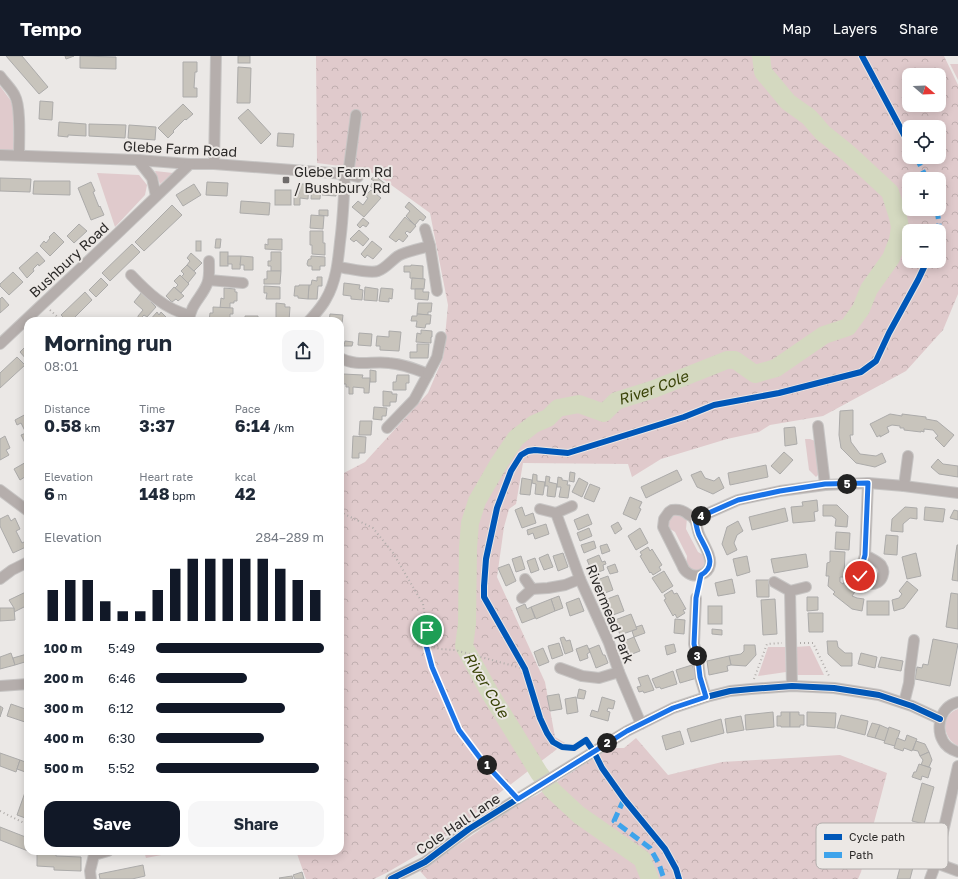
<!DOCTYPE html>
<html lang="en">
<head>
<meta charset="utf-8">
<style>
  :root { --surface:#fff; --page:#f6f6f7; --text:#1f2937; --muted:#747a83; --accent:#111827 }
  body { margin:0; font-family:"Golos Text",sans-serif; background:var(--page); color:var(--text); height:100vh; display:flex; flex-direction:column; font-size:15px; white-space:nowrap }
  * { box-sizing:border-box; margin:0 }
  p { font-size:13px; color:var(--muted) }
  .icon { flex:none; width:22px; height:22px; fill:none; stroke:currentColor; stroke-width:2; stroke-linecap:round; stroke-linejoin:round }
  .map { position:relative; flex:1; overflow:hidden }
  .panel { position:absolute; left:24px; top:261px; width:320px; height:538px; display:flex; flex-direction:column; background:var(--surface); border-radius:12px; box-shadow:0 2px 10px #0003 }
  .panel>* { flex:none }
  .needle { width:26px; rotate:109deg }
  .fabs { position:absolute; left:902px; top:12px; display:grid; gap:8px }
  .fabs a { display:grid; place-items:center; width:44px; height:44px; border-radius:8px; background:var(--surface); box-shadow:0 2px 10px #0003; font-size:20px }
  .pin { position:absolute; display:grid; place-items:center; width:34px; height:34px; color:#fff; margin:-17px; border:2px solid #fff; border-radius:50%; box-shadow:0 1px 4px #0007 }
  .km { position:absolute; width:20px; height:20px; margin:-10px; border-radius:50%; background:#222; color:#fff; font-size:11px; line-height:20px; text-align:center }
  .round { display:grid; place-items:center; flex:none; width:42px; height:42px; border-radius:12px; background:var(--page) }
  .summary { display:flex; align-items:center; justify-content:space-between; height:68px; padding:0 20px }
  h1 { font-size:22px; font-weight:700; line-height:30px }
  .stats { display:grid; grid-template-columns:repeat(3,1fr); gap:6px; height:68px; padding:4px 20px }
  .stats div { display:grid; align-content:center }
  .stats b { font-size:17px; font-weight:700 }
  .stats small { font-size:11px; font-weight:400 }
  .stats p { font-size:11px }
  .chart { height:112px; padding:8px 20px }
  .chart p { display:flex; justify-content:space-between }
  .chart svg { width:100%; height:72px; margin-top:4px; stroke:var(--accent); stroke-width:6 }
  .button { display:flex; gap:8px; margin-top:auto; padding:8px 20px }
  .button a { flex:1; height:46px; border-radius:12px; background:var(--accent); color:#fff; font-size:16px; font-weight:700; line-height:46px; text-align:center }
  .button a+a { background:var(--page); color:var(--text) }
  ul { padding:0 20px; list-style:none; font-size:13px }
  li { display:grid; grid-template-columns:64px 48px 1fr; align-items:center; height:30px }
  li i { height:10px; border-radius:5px; background:var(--accent) }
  header { display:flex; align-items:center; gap:24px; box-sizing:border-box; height:56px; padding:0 20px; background:var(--accent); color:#fff }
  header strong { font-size:19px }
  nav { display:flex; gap:22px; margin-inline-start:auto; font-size:14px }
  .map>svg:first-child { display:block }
</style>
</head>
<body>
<header>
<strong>Tempo</strong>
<nav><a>Map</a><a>Layers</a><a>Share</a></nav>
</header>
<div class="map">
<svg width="958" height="823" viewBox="0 0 958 823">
  <defs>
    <pattern id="park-crowns" width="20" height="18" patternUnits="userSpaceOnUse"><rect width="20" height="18" fill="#e0cacc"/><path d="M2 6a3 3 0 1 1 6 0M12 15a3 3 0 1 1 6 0" fill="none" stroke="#c0aeaf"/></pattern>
  </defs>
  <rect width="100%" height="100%" fill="#ebe8e6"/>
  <g fill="#e0cacc">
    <path d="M950 8H958V24Z"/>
    <path d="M0 30 11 45 13 53 14 97H0Z"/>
    <path d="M155 115 173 117 160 128Z"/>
    <path d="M97 117 139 119 147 129 145 139 115 171Z"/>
    <path d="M805 383H810L815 385 819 418 816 421 809 414Z"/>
    <path d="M677 458 687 462 686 473 698 496 705 500C705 515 698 520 686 510L687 500 675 476 667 471C668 463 669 460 677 458Z"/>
    <path d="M810 590 824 619H797L795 591Z"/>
    <path d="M768 591H785L786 616 758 620Z"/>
    <path d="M958 653V690C942 682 940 659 958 653Z"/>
  </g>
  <g fill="url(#park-crowns)" fill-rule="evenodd">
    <path d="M316 0H944L958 29V238L943 274 906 315 823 360 770 369 759 376 727 383 661 403 632 421 628 408 523 407 516 448 509 453 504 471 497 521 545 626 555 681 565 687 498 738 463 768 431 791 388 816 374 823H306L296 795H340V419L365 406 428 337 443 302 448 249 430 157 376 118 348 111 317 107ZM909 19H939V49H909ZM909 71H939V101H909ZM909 123H939V153H909ZM909 175H939V205H909Z"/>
    <path d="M636 682 668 719 722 706 840 699 887 717 861 816 858 823H427L420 815 521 746 537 739 609 692H624Z"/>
    <path d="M144 795H182L146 802Z"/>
  </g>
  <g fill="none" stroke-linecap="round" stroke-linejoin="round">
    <path stroke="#d4d9c0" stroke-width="18" id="s1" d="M650 823 642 803 579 759 552 734 539 717 491 639 464 590 467 568 468 492 470 467 477 445 499 407 516 382 534 368 548 362 558 352 579 348 604 357 616 345 654 333 727 304H735L755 318 776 312 824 279 848 271 861 253 869 233 891 202 898 184 900 171 898 161 890 136 848 97 823 77 809 61 788 46 763 16 761 0"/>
  </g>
  <g fill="#c8c4bc" stroke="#acabaa">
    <path d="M6 0H22L48 31 39 38Z"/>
    <path d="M65 0H74L66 3Z"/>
    <path d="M80 0 116 1V13L80 12Z"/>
    <rect x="238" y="0" width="12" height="7"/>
    <path d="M183 6H197V16H195L194 32H197V41H183Z"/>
    <path d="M238 11 251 12 250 47H237Z"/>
    <path d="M40 45 53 46 52 64 39 63Z"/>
    <path d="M183 48 193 58 186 64 185 63 173 75 174 76 168 82 158 72Z"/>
    <path d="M248 53 271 78 261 88 238 62Z"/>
    <path d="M59 66 86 68V80L68 79V81L58 80Z"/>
    <path d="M89 68 126 69 125 82 89 80Z"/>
    <path d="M129 69 156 71 155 84 128 82Z"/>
    <path d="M278 77 294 78 293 91 277 90Z"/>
    <path d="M375 120 391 132 387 136 384 134 380 139 370 130 374 125 371 123Z"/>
    <path d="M0 122 31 123 30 136 0 135Z"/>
    <path d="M34 125H70V139L33 138Z"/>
    <path d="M91 126 95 135 93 136 99 151 100 150 104 159 91 164 78 132Z"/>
    <path d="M207 126 228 127 227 140 206 139Z"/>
    <path d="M194 128 201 139 183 150 176 139Z"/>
    <path d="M300 128H309L308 143 300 142V149H294V138H299Z"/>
    <path d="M312 128 321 129 320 143H311Z"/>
    <path d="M323 129H336V140L322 139Z"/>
    <rect x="275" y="134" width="16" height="15"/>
    <path d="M371 134 381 142 364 161 352 151 358 145 363 149 368 142 365 140Z"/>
    <path d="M241 145 270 147 269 159 240 157Z"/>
    <path d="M409 146 426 161 423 165 420 163 415 169 406 160 410 155 405 151Z"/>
    <path d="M172 149 182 159 144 195 135 186Z"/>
    <path d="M319 154H328V160L319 159Z"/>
    <path d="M311 159 324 160 323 173 310 172Z"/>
    <path d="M405 161 416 170 410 177 407 175 405 177 408 180 403 186 399 183 396 186 389 181Z"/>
    <path d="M363 162 369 167 366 171 363 169 360 172 357 169Z"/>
    <path d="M79 168 87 175 74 187 67 180Z"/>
    <path d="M359 174 369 183 363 190 356 184 354 186 350 183Z"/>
    <path d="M310 175H323V187H325V199L312 198V189H310Z"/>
    <path d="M54 176 64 186 50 200 40 190 44 185 46 187 50 182 49 181Z"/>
    <path d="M216 183H221L220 192H215Z"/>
    <path d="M268 183H282V194L265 193V188L268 189Z"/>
    <rect x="196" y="185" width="5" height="10"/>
    <path d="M372 185 382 193 373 203 367 199 365 202 361 198Z"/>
    <path d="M132 188 140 196 110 225 102 217Z"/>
    <path d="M37 196 45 205 39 210 38 208 33 213 34 215 27 222 19 212Z"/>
    <rect x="220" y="196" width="8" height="14"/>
    <path d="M271 196H281V215H271V210H268V205H271Z"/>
    <path d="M191 197 202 207 194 215 187 209 190 205 187 202Z"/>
    <path d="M228 200H241L240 213H232V208H228Z"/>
    <path d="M241 200 253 201V214H244V209H240Z"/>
    <path d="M311 200 325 201V210H320V214H312V210H308L307 208 308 204 309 203H311Z"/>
    <path d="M187 209 196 217 188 227 181 221 184 218 181 215Z"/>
    <path d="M411 209 423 210V223L410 222V216H404V210H411Z"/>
    <path d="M267 215H281L280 228H264V223H267Z"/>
    <path d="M13 216 23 226 9 239 0 230V228Z"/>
    <path d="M180 219 189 228 181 237 175 232 178 229 174 225Z"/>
    <path d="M317 221H322V230H318L317 243H308L309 229H311L312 224 317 225Z"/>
    <path d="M101 222 108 229 96 241 89 234Z"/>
    <path d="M412 222 425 223 424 233H411Z"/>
    <path d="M344 227 360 229 359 233 363 234 362 244 351 243V240L343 239Z"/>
    <path d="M299 229H309L308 243 298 242V240H294L295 230H299Z"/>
    <path d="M264 230 280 231V243H266L267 237H264Z"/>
    <path d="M174 231 184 240 178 245 176 243 172 246 166 240Z"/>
    <path d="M365 231 378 233 377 245 364 244Z"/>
    <path d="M224 232 235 233V236H237V245H234V247H230V252H220L221 242 224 243Z"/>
    <path d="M381 232 393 233 392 243 389 242V246L379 245Z"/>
    <path d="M415 233H423V236H429L428 244 415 243Z"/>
    <path d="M85 236 92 244 71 265H67L61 259Z"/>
    <path d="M142 236 152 245 151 246 156 251 147 261 144 259 141 262H138V260L143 254 134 246Z"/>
    <path d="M2 241 9 249 0 257V243Z"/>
    <path d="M276 247 285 248V251H290L289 265H276Z"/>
    <path d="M418 247H432L431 256H428V259L417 258Z"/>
    <path d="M213 251 233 252V258H230V265H209L210 257H213Z"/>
    <path d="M157 256 159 259 161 256 167 262 165 265H149Z"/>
    <path d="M330 258 343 259 342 268 340 267V265H329Z"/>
    <path d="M417 258 431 259 430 268H426L425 272 416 271 417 265H411L412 260H417Z"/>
    <path d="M245 260H258V264L263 265H245Z"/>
    <path d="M340 272H342L341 281H340Z"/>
    <path d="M421 274 432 275V281H431V287L416 286 417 277 421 278Z"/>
    <path d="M389 275 401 276 399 295 380 294V290H376L377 280 389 281Z"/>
    <path d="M359 277 372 278 371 290 358 289Z"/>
    <path d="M345 285 353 286 352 290H344Z"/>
    <path d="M28 288V303L27 304 20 296Z"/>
    <path d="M417 288H429L428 302H410V296H417Z"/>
    <path d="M17 301 25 309 0 332V317Z"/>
    <path d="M370 314 376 315V326H370Z"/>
    <rect x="340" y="318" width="3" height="8"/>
    <path d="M343 318 363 319 362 322H370L369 337H364V332L353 331V338H349V331H346V328H343Z"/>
    <path d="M397 319H409V327H406V334H393V326H396Z"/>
    <path d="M383 335 392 336V338H397L396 346H390V350H383Z"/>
    <path d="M374 351 387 352 386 360H382V364L373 363Z"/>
    <path d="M853 354V379H850L851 386 860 398 876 400 882 397 886 406 875 411 856 407 841 392 839 379 840 355Z"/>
    <path d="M28 357V388L26 389 21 379 26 377 21 367 17 369 15 364Z"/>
    <path d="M890 358 902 360V358L926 361V363L937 365 954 379 944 391 935 382 938 380 933 374 924 373V376L921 375V376L904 374V372H900V370L892 369 887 371 889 376 880 381V379L877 381 870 368Z"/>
    <path d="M360 365H372L371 379H359Z"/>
    <path d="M795 371 797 388 785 390 784 372Z"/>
    <path d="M5 380 10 392 6 394 9 399 0 404V383Z"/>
    <path d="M353 380 366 381 365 397H359V402H352Z"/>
    <path d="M784 396 793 404 780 418 771 410Z"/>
    <path d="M938 403 943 408 958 410V421L939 418 931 411Z"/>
    <path d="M28 405V419L20 424 14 413Z"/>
    <path d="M766 409 768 421 730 429 728 417Z"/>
    <path d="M677 414 682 424 646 442 641 431Z"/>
    <path d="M701 415 705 422 714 425 719 421 724 432 713 438 697 431 691 419Z"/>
    <path d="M570 416 575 417 574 426 569 425Z"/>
    <path d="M533 418 537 419V425L545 426 543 439 535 438 536 428 532 427Z"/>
    <path d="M546 420 550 421 549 426 557 428 555 441 547 440 548 430H545Z"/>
    <path d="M558 421 562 422V424L568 425 567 429H570L568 442 559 441 561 431H557Z"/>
    <path d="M522 422 532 424 530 439 520 438Z"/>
    <path d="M579 422 588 427 582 441 572 436Z"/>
    <path d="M590 428 600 432 594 446 584 442Z"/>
    <path d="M630 441 642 446 639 452 641 453 636 464 623 458Z"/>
    <path d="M817 444 818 455 814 456 815 465 793 467 791 451 803 450 802 446Z"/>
    <path d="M823 449H837L848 460 847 471 835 470 836 463 832 460H823Z"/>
    <path d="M522 451 525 460 533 457 536 467 522 472 515 454Z"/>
    <path d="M905 451 917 452V463L910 462 903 468V476L891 475 892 463Z"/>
    <path d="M925 451 945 453 943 466 924 464Z"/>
    <path d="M785 452 788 465 752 474 749 461Z"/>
    <path d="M954 454 958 455V464L950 462Z"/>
    <path d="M588 458 592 468 578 474 574 464Z"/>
    <path d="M8 459 11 465 15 462 20 473 16 475 22 487 26 485 28 490 13 497 0 470V463Z"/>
    <path d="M738 465 743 475 737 479 734 487 737 494 727 499 722 488 727 471Z"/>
    <path d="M618 466 622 473 615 478 611 470Z"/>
    <path d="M546 468 549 478 535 483 533 477 528 479 527 474Z"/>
    <path d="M589 472 592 480 580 485 577 477Z"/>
    <path d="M640 472 648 487 636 494 628 480Z"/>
    <path d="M836 476 850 477 849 494 835 493Z"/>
    <path d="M886 479 898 480 897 499 884 498Z"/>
    <path d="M594 485 596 492 584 497 581 489Z"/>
    <path d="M607 488 610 495 602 498 600 490Z"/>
    <path d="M957 489H958V525L952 524Z"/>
    <path d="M648 491 650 495 652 493 662 509 659 511 661 514 653 519 651 516 650 517 640 500 642 499 640 496Z"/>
    <path d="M830 495 845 496 844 521H840V526L843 528 845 525 856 534 852 540 857 542 864 543 862 555 852 553 833 538 835 536 828 530 829 520H826L827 507 830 506Z"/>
    <path d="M563 497 568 511 558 515 553 500Z"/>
    <path d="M916 497 921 520 907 523 902 501Z"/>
    <path d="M548 498 553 511 544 514 539 502Z"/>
    <path d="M806 498 808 511 774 517 771 503Z"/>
    <path d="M599 499 602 506 605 505 606 508 603 509 604 514 593 518 587 504Z"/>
    <path d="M521 500 525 513 516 516 512 503Z"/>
    <path d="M747 500 750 516 737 520 733 503Z"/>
    <path d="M535 502 539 514 531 517 527 505Z"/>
    <path d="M509 508 516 525 506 530 498 512Z"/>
    <path d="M615 508 618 516 610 518 607 511Z"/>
    <path d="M664 515 673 530 662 537 652 522Z"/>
    <path d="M608 520 613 534 602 538 597 524Z"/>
    <path d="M732 523 735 537 718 540 715 527Z"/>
    <path d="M756 524H769V541H757Z"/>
    <path d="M907 525 918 534 904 552 894 555 892 544 899 542 902 538 899 535Z"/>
    <path d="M672 534 674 538 677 537 686 553 683 554 685 557 677 562 675 558 673 560 664 544 666 543 664 539Z"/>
    <path d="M28 535V549L14 556V552L9 544Z"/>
    <path d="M951 537 958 538V573L946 571Z"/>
    <path d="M618 539 624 555 613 559 607 543Z"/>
    <path d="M559 540 563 552 555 555 551 543Z"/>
    <path d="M807 541H818V554L807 555Z"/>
    <path d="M579 542 584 555 570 560 566 547Z"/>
    <path d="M551 543 555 555 536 563 531 551Z"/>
    <path d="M775 543 777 578 763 579 761 544Z"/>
    <rect x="867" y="545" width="22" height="14"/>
    <path d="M525 548 527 553 531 551 535 562 522 567 516 552Z"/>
    <rect x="708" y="550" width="14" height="18"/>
    <path d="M0 552H14L15 564 0 565Z"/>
    <path d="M808 557H823V576H809Z"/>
    <path d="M631 558 637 573 620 579 615 564Z"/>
    <path d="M675 563 685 564 684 578 674 577Z"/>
    <path d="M642 569 645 577 634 581 632 575 637 573 636 571Z"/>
    <path d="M712 573 722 574V579L712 578Z"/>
    <path d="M564 581 566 585 570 584 573 595 565 598 560 582Z"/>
    <path d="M634 581 640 595 627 600 622 586Z"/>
    <path d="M933 583 958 588 950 630 915 623 917 611 922 612 923 608 928 609Z"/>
    <path d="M827 585H837L838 591 845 597H852V610H841L828 598Z"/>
    <path d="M559 587 563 599 552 603 548 590Z"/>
    <path d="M674 588 676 596 667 599 665 590Z"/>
    <path d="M587 589 590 596 587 598 588 602 580 605 576 593Z"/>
    <path d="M599 589 603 599H605L608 607 596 612 589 593Z"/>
    <path d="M744 589H755L756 599 746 610 731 609 729 600 741 598 744 595Z"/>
    <path d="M543 592 549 606 539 610 534 596Z"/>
    <path d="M11 597 15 609 0 613V601Z"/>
    <path d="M861 597 877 601 875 612 858 608Z"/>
    <path d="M27 598 28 605 15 609 13 602Z"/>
    <path d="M729 600 731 609 727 610 728 615 709 619 707 605Z"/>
    <path d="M881 601 903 605 901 615 878 611Z"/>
    <path d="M692 609 697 622 680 627 676 614Z"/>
    <path d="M673 615 677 628 661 633 660 631 656 632 652 623Z"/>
    <path d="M648 619 654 634 644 637 643 635 639 636 637 631 641 630 638 622Z"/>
    <path d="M579 633 586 635 584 643 577 642Z"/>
    <path d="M559 638 562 653 550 655 547 640Z"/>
    <path d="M576 641 578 656 567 658 565 643Z"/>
    <path d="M602 641 615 645 613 653 608 652 607 655 610 656 608 665 590 660 592 654 598 656Z"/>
    <path d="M11 648 28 654V667L7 660Z"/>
    <path d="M0 650 3 652 0 661Z"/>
    <path d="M773 656 774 671 746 674 745 659Z"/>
    <path d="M781 656H790V671H781V670H777V660H781Z"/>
    <path d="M790 656H799V659H804V669H800V671H790Z"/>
    <path d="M807 656 836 657 835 672 807 670Z"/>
    <path d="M841 659 868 665 865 679 837 672Z"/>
    <path d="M741 660 744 674 727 677 725 663Z"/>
    <path d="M721 663 724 677 691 686 687 673Z"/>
    <path d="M872 667 880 669 875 682 867 680Z"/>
    <path d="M880 669 889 673 885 685 875 682Z"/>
    <path d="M889 671 900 675 895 690 884 687Z"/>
    <path d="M680 675 684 688 666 694 662 680Z"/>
    <path d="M907 679 917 683 912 695 904 692 903 695 894 692 897 682 905 685Z"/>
    <path d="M916 685 925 688 929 696 920 700 918 695 913 694Z"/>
    <path d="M929 696 932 704 929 711 921 709 923 704 920 700Z"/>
    <path d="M0 697 20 704 16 716 0 710Z"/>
    <path d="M20 704 28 707V717L17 713Z"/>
    <path d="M919 708 931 712 928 722 922 720 921 724 912 721 914 716H916Z"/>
    <path d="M922 727 934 731 924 768 912 765Z"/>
    <path d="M28 728V763L17 759Z"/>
    <path d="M911 770 923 773 910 823H897Z"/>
    <path d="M0 771 28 782V795L0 784Z"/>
    <path d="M37 796 56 797V800L81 801V815L54 814V811L37 810Z"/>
    <path d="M143 809 145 820 132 823H100L99 818Z"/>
    <path d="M302 816 304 823H295L293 819Z"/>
    <path d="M292 820 293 823H280L279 822Z"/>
  </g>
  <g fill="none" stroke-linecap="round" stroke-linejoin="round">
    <defs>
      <g id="minor">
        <path d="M0 20C5 27 12 33 15 40 21 51 19 85 19 99"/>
        <path d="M0 99 138 104 190 108H214L345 118 358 121"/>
        <path d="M138 104 152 122 156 140"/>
        <path d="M214 108 216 0"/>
        <path d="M348 119 356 59"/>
        <path d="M425 173 430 190 437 235"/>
        <path d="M338 211C348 212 369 218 378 215 385 213 391 205 398 200 407 195 419 193 430 190"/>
        <path d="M131 219C148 237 165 253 189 259"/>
        <path d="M209 224 243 227"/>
        <path d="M189 265C190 249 202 241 207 228 210 221 209 212 209 205"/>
        <path d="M309 265C315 258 322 251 326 243 336 226 338 206 340 186 343 164 344 141 345 118"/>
        <path d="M0 288 118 177 190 108"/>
        <path d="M340 302C357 311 371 305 389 307 403 308 415 313 428 318L414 344 387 372"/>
        <path d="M428 318 437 301 441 281"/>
        <path d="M818 370 825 429"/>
        <path d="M904 430 908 400"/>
        <path d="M0 434 28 455"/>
        <path d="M572 450 556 457 580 523 609 587 619 616 641 668"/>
        <path d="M540 453 556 457"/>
        <path d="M672 454C680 453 684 455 689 459 691 460 693 461 694 463 697 466 697 473 699 478 702 486 712 500 710 509 708 519 695 522 688 517 685 515 683 512 682 509L663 471 664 463 669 456Z"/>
        <path d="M695 463 738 444 780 435 825 429 868 427 904 430 958 437"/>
        <path d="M865 499C864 504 859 516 860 520 863 531 881 531 883 518 884 515 883 512 881 509 877 505 870 502 865 499L868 427"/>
        <path d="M0 523 12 514 28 506"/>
        <path d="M525 523 532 533 548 532 565 529 580 523"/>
        <path d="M774 526 790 535 806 531"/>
        <path d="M790 535 792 630"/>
        <path d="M522 542 532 533"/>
        <path d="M696 542 694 588 698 604 700 621 706 641"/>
        <path d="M560 612 582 620 599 622 619 616"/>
        <path d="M0 630 28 628"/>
        <path d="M958 646C955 647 950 649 947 652 939 660 937 675 943 685 946 691 952 694 958 696"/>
        <path d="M904 647 909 627 910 614 914 584"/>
        <path d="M936 807 958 815"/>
        <path d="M91 823 90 815 94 799 108 795"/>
        <path d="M391 823 425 806 469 773 627 675 673 652 706 641 730 635 751 633 792 630 834 632 879 639 912 650 940 663"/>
        <path d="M930 823 936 807 958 710"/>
      </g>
    </defs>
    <use href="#minor" stroke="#c7c5c4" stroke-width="12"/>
    <g stroke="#b0acaa" stroke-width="2" stroke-dasharray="1 3" stroke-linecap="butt">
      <path d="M50 254 62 265"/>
      <path d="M340 456 373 472 393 497 423 548 427 574 426 589 432 611 459 674 480 702 511 736"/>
      <path d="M800 587H813L830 622"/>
      <path d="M426 589 440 593 455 594 525 613"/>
      <path d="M754 623 767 588 782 587"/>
      <path d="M0 755 28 769"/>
    </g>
    <use href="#minor" stroke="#b5aeac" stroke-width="10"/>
    <g stroke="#3ea3eb" stroke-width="5" stroke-dasharray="10 5" stroke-linecap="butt">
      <path d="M916 101 927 123"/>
      <path d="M937 153 939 168 937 175"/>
      <path d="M624 743 614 765 650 792 659 808 664 823"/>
    </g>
    <defs>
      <g id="cycleway">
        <path d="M862 0 869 13 909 88"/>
        <path d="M391 823 425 806 469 773 627 675 673 652 706 641 730 635 751 633 792 630 834 632 879 639 912 650 940 663"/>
        <path d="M679 823 676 813 665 793 624 743 602 712 594 696 586 684 574 692 562 691 553 686 547 677 540 662 525 613 484 541V530L486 503 497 452 511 415 521 399 528 395 535 394 568 397 684 361 714 349 779 337 861 316 876 305 889 277 918 224 927 205"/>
      </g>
    </defs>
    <use href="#cycleway" stroke="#ece8e5" stroke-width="8"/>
    <use href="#cycleway" stroke="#0057b8" stroke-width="6"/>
  </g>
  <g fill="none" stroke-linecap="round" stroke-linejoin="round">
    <defs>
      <path id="route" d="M427 574 426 589 432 611 459 674 480 702 518 743 627 675 673 652 706 641 700 621 698 604 694 588 696 542 701 519C719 509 705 492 699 479 697 474 696 468 695 463L738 444 780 435 825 428 868 427 865 499 860 517V520"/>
    </defs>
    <use href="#route" stroke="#fff" stroke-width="8"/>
    <use href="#route" stroke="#1a73e8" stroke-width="5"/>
  </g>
  <rect fill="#6e6b6a" stroke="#ece8e5" stroke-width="1.5" x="282" y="120" width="8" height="8" rx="2"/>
  <g text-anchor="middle" stroke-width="4" stroke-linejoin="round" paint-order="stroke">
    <g font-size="14" fill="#2a2827" stroke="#ece8e5">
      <text transform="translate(180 93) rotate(3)" y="5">Glebe Farm Road</text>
      <text transform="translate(69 204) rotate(-43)" y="5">Bushbury Road</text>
      <text transform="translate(610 558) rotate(68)" y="5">Rivermead Park</text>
      <text transform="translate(458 768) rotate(-34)" y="5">Cole Hall Lane</text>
    </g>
    <g font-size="14" fill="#2a2827" stroke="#ece8e5" text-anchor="start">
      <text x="294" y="121">Glebe Farm Rd<tspan x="294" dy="16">/ Bushbury Rd</tspan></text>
    </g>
    <g font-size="15" font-style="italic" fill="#394307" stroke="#ece8e5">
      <text dy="5" stroke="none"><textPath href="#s1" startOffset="681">River Cole</textPath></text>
      <text transform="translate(486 629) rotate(59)" y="5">River Cole</text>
    </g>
  </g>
  <rect x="816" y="767" width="132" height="46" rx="6" fill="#ece8e5" stroke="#b2aeac" stroke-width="1"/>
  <rect x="824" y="778" width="18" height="6" fill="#0057b8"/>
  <rect x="824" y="796" width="18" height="6" fill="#3ea3eb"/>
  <g font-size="11" fill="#2a2827">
    <text x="849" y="785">Cycle path</text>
    <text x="849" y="803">Path</text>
  </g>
</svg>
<div class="fabs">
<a><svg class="needle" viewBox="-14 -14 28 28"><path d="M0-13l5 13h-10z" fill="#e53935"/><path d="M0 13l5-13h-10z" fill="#747a83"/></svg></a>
<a><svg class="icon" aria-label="locate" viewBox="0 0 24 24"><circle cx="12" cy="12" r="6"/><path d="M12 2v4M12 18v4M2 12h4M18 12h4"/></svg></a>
<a>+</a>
<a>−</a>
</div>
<div class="pin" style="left:427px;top:574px;background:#1e9e55"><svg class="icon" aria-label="arrive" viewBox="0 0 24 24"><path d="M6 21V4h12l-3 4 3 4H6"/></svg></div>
<div class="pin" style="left:860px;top:520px;background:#d93025"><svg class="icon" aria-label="check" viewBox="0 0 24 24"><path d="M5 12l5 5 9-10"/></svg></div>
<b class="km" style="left:487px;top:709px">1</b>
<b class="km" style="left:607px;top:687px">2</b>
<b class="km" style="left:697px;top:600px">3</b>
<b class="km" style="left:701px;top:460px">4</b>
<b class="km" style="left:847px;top:428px">5</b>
<section class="panel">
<div class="summary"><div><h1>Morning run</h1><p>08:01</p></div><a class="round"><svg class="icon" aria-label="share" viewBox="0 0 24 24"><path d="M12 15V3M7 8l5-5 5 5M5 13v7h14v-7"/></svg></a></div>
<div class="stats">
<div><p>Distance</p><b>0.58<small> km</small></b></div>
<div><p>Time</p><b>3:37</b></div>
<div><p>Pace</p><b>6:14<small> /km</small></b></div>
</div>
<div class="stats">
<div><p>Elevation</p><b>6<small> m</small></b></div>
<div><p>Heart rate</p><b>148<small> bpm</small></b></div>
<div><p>kcal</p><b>42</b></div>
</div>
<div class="chart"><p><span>Elevation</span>284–289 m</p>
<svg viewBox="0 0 160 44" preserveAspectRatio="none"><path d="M5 44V25M15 44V19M25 44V19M35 44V32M45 44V38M55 44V38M65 44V25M75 44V12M85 44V6M95 44V6M105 44V6M115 44V6M125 44V6M135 44V12M145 44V19M155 44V25"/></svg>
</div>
<ul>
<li><b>100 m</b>5:49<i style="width:100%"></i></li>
<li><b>200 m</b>6:46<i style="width:54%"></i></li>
<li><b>300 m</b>6:12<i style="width:77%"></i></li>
<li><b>400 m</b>6:30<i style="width:64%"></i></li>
<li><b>500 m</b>5:52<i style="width:97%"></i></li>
</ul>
<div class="button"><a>Save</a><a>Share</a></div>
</section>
</div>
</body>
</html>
